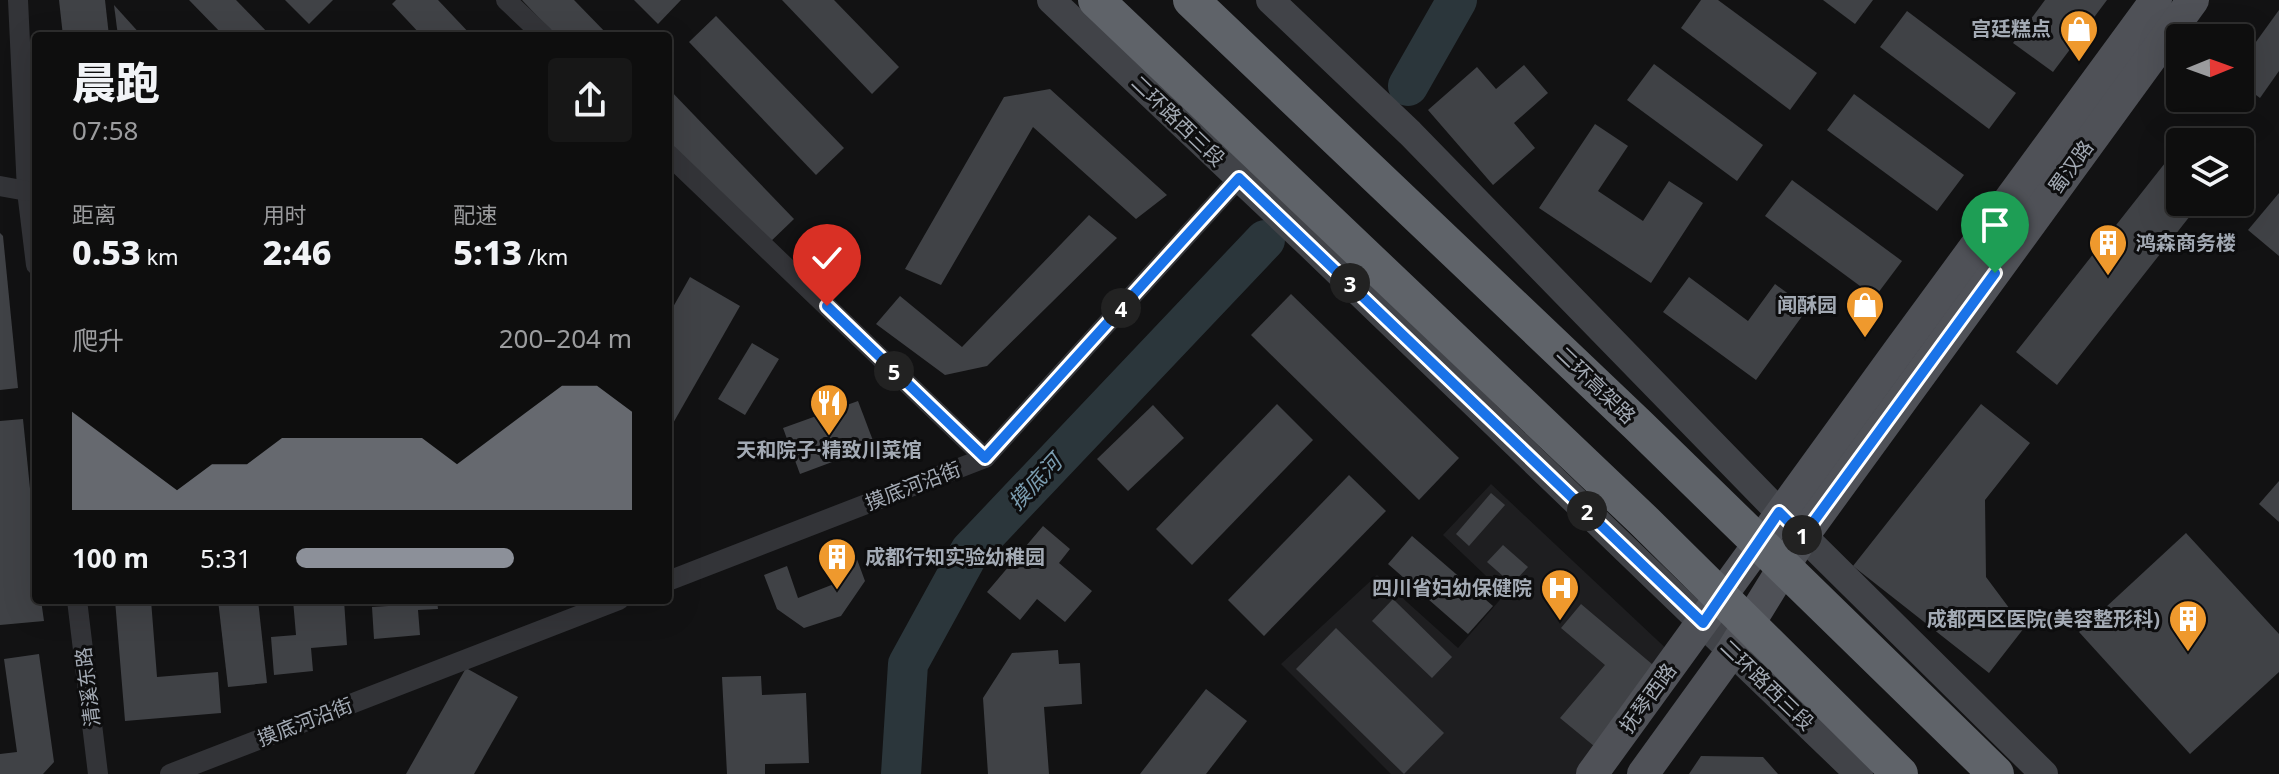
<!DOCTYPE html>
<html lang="zh">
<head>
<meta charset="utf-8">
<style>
  :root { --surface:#0e0e0e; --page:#171717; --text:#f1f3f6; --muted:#9b9c9e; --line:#2e2e2e; --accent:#8c9099 }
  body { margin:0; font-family:"Noto Sans","Noto Sans SC",sans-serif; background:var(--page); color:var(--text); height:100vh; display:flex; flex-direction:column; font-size:30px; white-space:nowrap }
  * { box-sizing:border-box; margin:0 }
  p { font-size:26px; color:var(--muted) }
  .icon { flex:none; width:44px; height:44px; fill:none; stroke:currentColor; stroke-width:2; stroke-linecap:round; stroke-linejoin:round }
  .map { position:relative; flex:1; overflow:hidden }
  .sheet { position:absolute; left:32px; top:32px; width:640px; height:572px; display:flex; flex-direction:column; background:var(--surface); border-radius:8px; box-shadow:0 8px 32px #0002,0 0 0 2px var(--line) }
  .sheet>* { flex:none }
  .needle { width:52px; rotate:89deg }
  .buttons { position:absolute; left:2166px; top:24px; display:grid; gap:16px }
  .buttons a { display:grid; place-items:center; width:88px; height:88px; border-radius:8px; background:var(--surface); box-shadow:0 8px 32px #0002,0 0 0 2px var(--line); font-size:40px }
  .pin { position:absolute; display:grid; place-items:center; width:68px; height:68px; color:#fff; margin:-82px -34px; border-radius:50% 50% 50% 0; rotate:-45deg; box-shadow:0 0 8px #0007 }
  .pin .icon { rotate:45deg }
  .km { position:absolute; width:40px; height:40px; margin:-20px; border-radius:50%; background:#222; color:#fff; font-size:22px; line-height:40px; text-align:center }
  .round { display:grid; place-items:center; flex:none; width:84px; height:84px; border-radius:8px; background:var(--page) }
  .headline { display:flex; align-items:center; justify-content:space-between; height:136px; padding:0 40px }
  h1 { font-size:44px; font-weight:800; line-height:60px }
  .stats { display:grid; grid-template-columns:repeat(3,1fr); gap:12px; height:136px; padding:8px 40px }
  .stats div { display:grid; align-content:center }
  .stats b { font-size:34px; font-weight:800 }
  .stats small { font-size:22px; font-weight:400 }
  .stats p { font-size:22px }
  .chart { height:224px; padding:16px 40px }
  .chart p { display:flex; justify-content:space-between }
  .chart svg { width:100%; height:144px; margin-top:8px; fill:var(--accent); opacity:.7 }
  ul { padding:0 40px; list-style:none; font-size:26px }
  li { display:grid; grid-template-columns:128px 96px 1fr; align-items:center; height:60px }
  li i { height:20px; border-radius:10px; background:var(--accent) }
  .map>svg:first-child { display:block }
</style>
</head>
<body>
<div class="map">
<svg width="2279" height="774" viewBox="0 0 2279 774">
  <rect width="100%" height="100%" fill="#121213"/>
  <path fill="#1e1e20" d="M1491 484 1673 655 1583 774H1391L1281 664 1377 575 1458 648 1505 594 1443 535Z"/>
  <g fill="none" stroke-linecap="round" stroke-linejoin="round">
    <g stroke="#2b363b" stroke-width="40">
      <path d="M1408 86 1457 0"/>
      <path d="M901 774 908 664 970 551 1265 240"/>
    </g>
  </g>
  <g fill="#404246">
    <path d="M59 0H105L109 36H63Z"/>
    <path d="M189 0H236L271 36H224Z"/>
    <path d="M285 0H333L309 24Z"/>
    <path d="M396 0H438L472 36H422L392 4Z"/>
    <path d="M522 0H574L609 36H556Z"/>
    <path d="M634 0H681L658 24Z"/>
    <path d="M782 0H834L899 67 872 94Z"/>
    <path d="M1701 0H1718L1817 73 1790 110 1681 28Z"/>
    <path d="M1823 0H1873L1855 24Z"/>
    <path d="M2045 0H2107L2053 72 2013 43Z"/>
    <path d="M114 5 142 36H118Z"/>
    <path d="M2279 10V71L2260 98 2240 83V64Z"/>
    <path d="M1907 11 2016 93 1989 129 1880 47Z"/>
    <path d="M716 16 844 148 816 175 689 42Z"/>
    <path d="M1654 64 1763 145 1737 181 1627 100Z"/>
    <path d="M1524 65 1548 93 1514 123 1535 148 1493 185 1428 110 1477 67 1496 89Z"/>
    <path d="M668 88 794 219 767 245 668 142Z"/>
    <path d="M1050 89 1167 195 1136 219 1033 127 941 285 905 269 1004 97Z"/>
    <path d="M1854 94 1964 175 1937 211 1827 130Z"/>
    <path d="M1595 124 1628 146 1598 191 1643 221 1669 181 1703 203 1651 283 1539 208Z"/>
    <path d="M2190 132 2203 142H2182Z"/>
    <path d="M2180 144V202H2201L2057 385 2016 352Z"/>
    <path d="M1792 180 1902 261 1875 297 1765 216Z"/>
    <path d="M2279 193V256L2248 230Z"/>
    <path d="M1089 215 1117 238 987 366 945 375 876 324 900 296 962 347Z"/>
    <path d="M0 233 3 236 18 388 0 390Z"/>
    <path d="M690 277 740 306 668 432V316Z"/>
    <path d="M1689 277 1748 321 1775 284 1808 308 1756 380 1663 312Z"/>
    <path d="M1291 294 1459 458 1419 500 1251 335Z"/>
    <path d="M752 343 779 359 745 415 718 399Z"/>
    <path d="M858 401 875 446 800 474 783 428Z"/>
    <path d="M1277 404 1313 440 1192 565 1156 529Z"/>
    <path d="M1981 404 2030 443 1985 500 1986 577 2024 628 1989 673 1853 566Z"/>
    <path d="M1153 405 1184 438 1128 491 1097 459Z"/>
    <path d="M23 419 36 548V600H41L44 621 0 625V421Z"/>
    <path d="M1349 475 1386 511 1264 636 1228 600Z"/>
    <path d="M2279 481V522L2259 504Z"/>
    <path d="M1491 493 1505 505 1469 546 1456 534Z"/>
    <path d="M1043 526 1070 549 1059 563 1092 591 1065 622 1037 599 1020 620 987 592Z"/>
    <path d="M2186 533 2279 634V672L2190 754 2079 632Z"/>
    <path d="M1412 536 1493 606 1468 634 1388 564Z"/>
    <path d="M851 543 865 581 841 616 804 628 777 609 764 575 787 566 798 598 834 584 823 553Z"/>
    <path d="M1503 545 1528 567 1512 584 1487 562Z"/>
    <path d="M1393 599 1452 657 1432 678 1372 621Z"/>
    <path d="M115 600H151L157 677 218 672 221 713 125 721Z"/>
    <path d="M218 600H258L267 683 228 687Z"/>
    <path d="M293 600H344L347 645 311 648 313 671 274 675 271 637 296 635Z"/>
    <path d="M404 600H437L438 609 418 610 420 635 374 639 372 607 404 605Z"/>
    <path d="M1581 604 1659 670 1594 746 1560 718 1605 665 1561 628Z"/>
    <path d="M1336 628 1444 733 1404 774 1296 669Z"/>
    <path d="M1058 650 1059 664 1080 663 1082 704 1044 707 1049 774H988L983 698 1012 653Z"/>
    <path d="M39 654 54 762 43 774H0V754L17 752 4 659Z"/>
    <path d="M466 668 518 697 474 774H406Z"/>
    <path d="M761 676 762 695 806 693 809 763 765 764V774H727L722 677Z"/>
    <path d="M1206 689 1247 721 1206 774H1140Z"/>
    <path d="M1701 756 1763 757 1778 774H1689Z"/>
  </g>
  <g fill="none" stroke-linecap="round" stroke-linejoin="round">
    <g stroke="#333438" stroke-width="20">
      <path d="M18 0 27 191 36 265"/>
      <path d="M506 0 544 36"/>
      <path d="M668 154 985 458"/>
      <path d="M0 186 27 191"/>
      <path d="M668 581 985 458 1239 178"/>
      <path d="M77 600 98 774"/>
      <path d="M170 774 619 600"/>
    </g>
    <g stroke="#414348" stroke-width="28">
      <path d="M1051 0 1310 245 1859 774"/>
      <path d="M1270 0 1410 133 1779 512 2044 774"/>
    </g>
    <g stroke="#4f5157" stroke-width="32">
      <path d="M1592 774C1778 515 1967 257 2156 0"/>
      <path d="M1643 774 1732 651 1803 536 2193 0"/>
    </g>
    <g stroke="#5f6369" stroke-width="36">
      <path d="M1096 0 1643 520 1900 774"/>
      <path d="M1191 0 1638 425 1996 774"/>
    </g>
  </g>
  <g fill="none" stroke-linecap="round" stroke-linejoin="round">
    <defs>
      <path id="route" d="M827 306 985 458 1239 178 1703 623 1779 512 1803 536 1995 273"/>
    </defs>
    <use href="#route" stroke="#fff" stroke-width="16"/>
    <use href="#route" stroke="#1a73e8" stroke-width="10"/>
  </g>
  <defs>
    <symbol id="shop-pin" viewBox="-11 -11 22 30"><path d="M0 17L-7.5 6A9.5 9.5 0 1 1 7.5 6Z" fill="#ef992d" stroke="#0d0d0e"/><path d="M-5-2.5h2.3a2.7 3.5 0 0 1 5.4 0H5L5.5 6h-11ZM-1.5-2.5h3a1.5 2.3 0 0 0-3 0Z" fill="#fff"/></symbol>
    <symbol id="building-pin" viewBox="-11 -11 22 30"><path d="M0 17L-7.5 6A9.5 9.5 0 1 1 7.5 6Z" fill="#ef992d" stroke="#0d0d0e"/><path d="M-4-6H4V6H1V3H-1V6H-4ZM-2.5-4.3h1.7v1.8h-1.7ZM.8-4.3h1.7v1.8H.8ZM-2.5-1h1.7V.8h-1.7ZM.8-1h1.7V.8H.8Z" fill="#fff"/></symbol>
    <symbol id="restaurant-pin" viewBox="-11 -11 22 30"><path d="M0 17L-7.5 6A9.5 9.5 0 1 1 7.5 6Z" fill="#ef992d" stroke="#0d0d0e"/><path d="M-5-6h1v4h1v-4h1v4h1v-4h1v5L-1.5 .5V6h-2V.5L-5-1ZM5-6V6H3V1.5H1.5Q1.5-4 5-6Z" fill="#fff"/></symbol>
    <symbol id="hospital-pin" viewBox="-11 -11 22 30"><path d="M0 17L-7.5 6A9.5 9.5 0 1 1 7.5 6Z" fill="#ef992d" stroke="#0d0d0e"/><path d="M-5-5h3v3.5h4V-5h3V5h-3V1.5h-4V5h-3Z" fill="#fff"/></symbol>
  </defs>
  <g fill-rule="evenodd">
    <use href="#shop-pin" x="2057" y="7" width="44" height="60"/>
    <use href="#building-pin" x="2086" y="221" width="44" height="60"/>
    <use href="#shop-pin" x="1843" y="283" width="44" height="60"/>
    <use href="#restaurant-pin" x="807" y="381" width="44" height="60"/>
    <use href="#building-pin" x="815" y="535" width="44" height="60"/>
    <use href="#hospital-pin" x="1538" y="566" width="44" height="60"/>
    <use href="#building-pin" x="2166" y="597" width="44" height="60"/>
  </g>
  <g text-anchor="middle" stroke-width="6" stroke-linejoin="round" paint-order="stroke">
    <g font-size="20" font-weight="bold" fill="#a3aab4" stroke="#0d0d0e" text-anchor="end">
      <text x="2051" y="36">宫廷糕点</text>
      <text x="2136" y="250" text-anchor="start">鸿森商务楼</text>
      <text x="1837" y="312">闻酥园</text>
      <text x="829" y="457" text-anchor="middle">天和院子·精致川菜馆</text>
      <text x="865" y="564" text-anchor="start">成都行知实验幼稚园</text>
      <text x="1532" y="595">四川省妇幼保健院</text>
      <text x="2160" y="626">成都西区医院(美容整形科)</text>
    </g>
    <g font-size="20" fill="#a3aab4" stroke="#0d0d0e">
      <text transform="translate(1178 121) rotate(44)" y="7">二环路西三段</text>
      <text transform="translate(2071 167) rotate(-54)" y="7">蜀汉路</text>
      <text transform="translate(1596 385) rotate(44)" y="7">二环高架路</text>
      <text transform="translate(913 486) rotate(-21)" y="7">摸底河沿街</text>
      <text transform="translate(1767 685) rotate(44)" y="7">二环路西三段</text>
      <text transform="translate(88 687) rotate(-97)" y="7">清溪东路</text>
      <text transform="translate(1648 698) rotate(-54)" y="7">抚琴西路</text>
      <text transform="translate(305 722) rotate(-21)" y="7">摸底河沿街</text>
    </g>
    <g font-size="22" font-style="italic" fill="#7a9caf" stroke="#0d0d0e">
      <text transform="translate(1035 482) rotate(-47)" y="8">摸底河</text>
    </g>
  </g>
</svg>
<div class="buttons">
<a><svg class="needle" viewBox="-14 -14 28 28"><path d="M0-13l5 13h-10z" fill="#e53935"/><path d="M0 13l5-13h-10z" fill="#9b9c9e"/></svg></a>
<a><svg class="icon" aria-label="layers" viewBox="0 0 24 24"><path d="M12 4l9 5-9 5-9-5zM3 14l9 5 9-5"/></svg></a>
</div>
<div class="pin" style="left:1995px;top:273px;background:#1e9e55"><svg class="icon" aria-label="arrive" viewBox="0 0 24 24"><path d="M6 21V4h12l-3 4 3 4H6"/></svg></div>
<div class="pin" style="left:827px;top:306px;background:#d93025"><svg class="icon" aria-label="check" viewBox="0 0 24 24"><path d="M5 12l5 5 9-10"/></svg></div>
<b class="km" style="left:1802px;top:535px">1</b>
<b class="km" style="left:1587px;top:511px">2</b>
<b class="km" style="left:1350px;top:283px">3</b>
<b class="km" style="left:1121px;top:308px">4</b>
<b class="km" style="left:894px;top:371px">5</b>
<section class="sheet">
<div class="headline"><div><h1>晨跑</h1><p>07:58</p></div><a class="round"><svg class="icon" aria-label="share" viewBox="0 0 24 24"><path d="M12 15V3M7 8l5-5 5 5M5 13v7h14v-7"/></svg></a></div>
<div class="stats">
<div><p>距离</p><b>0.53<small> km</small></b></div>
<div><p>用时</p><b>2:46</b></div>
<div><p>配速</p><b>5:13<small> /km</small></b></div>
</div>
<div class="chart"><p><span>爬升</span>200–204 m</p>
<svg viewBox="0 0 160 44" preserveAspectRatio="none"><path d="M0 44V14L10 22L20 30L30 38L40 30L50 30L60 22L70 22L80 22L90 22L100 22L110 30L120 22L130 14L140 6L150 6L160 14V44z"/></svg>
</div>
<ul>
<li><b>100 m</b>5:31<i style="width:65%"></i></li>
</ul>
</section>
</div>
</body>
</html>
